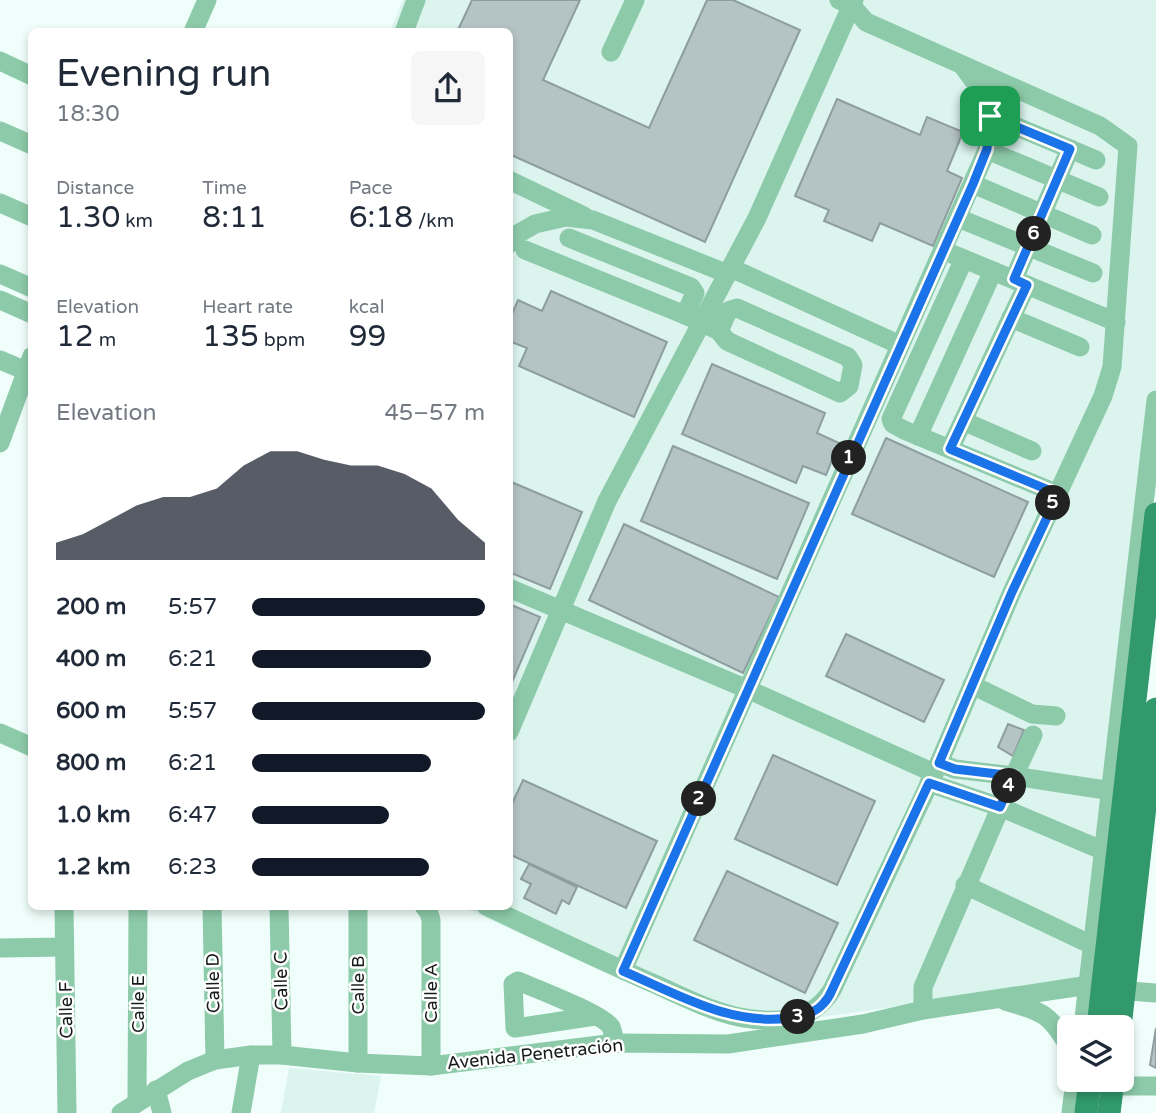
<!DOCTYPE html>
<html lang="en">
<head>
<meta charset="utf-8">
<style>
  :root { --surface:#fff; --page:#f6f6f7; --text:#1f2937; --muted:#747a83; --accent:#111827 }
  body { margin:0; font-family:"Varela Round",sans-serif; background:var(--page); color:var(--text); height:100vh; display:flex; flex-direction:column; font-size:26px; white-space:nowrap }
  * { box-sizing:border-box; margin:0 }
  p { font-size:23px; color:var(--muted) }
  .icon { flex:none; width:38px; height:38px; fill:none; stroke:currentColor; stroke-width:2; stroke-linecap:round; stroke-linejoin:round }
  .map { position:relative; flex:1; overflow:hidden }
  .drawer { position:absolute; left:28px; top:28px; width:485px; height:882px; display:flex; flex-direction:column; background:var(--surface); border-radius:10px; box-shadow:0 4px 10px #0003 }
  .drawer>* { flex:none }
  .tools { position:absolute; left:1057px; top:1015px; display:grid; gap:14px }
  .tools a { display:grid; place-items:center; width:77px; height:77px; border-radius:10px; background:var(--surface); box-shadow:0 4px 10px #0003; font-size:35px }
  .pin { position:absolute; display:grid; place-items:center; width:60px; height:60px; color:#fff; margin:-30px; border-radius:14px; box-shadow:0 4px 10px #0006 }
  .km { position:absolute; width:35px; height:35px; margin:-18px; border-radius:50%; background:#222; color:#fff; font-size:19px; line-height:35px; text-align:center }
  .round { display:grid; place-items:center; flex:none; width:74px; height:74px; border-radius:10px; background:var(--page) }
  .overview { display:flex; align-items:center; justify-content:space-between; height:119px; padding:0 28px }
  h1 { font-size:38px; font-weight:600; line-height:52px }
  .figures { display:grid; grid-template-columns:repeat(3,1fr); gap:10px; height:119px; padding:7px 28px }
  .figures div { display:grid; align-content:center }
  .figures b { font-size:30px; font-weight:600 }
  .figures small { font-size:19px; font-weight:400 }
  .figures p { font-size:19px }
  .chart { height:196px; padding:14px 28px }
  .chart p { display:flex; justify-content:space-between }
  .chart svg { width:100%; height:126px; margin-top:7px; fill:var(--accent); opacity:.7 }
  ul { padding:0 28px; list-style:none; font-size:23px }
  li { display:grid; grid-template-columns:112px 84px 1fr; align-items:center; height:52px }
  li i { height:18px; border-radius:9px; background:var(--accent) }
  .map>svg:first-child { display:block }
</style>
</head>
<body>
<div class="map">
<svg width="1156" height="1113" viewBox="0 0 1156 1113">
  <rect width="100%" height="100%" fill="#effefa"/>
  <g fill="#dbf4ee">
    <path d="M403 0H1156V488L1099 978 743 1028 669 1001 462 907 509 906V208L515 195 509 192V32H390Z"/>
    <path d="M289 1068 381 1076 374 1113H281Z"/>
  </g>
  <g fill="#b4c3c4" stroke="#8e9d9e" stroke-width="2">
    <path d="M472 0H580L543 80 649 128 707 0H733L800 30 705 242 509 154V32H457Z"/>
    <path d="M837 99 920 135 927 117 963 132 947 171 962 178 933 246 880 223 872 241 824 221 829 210 795 196Z"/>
    <path d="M551 291 667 342 634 417 519 366 527 348 509 341V321L518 300 542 311Z"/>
    <path d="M712 364 825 413 817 433 839 443 826 475 803 466 796 483 682 434Z"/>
    <path d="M886 438 1028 502 994 577 852 514Z"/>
    <path d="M673 446 809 503 777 579 641 521Z"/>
    <path d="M509 481 582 512 550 589 509 572Z"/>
    <path d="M624 524 779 597 743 673 589 600Z"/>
    <path d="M509 604 540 617 509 689Z"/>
    <path d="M846 634 944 680 924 722 826 676Z"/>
    <path d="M1008 724 1024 730 1013 756 998 747Z"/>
    <path d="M773 755 875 801 837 885 735 839Z"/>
    <path d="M523 780 657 841 626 908 509 854V810Z"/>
    <path d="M529 864 577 887 569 904 562 900 556 914 524 898 531 884 521 879Z"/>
    <path d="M727 871 838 923 805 993 694 940Z"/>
    <path d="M1156 1028V1068L1150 1065Z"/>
  </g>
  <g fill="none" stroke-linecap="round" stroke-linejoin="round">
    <g stroke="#8dcaa9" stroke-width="19">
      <path d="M193 32 207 0"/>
      <path d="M404 32 416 0"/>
      <path d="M611 52 635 0"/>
      <path d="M0 61 32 76"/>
      <path d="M991 116 1070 149 1014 279"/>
      <path d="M0 131 32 145"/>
      <path d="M1070 149 1096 160"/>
      <path d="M987 150 1099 197"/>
      <path d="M509 180 584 216"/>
      <path d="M973 184 1092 235"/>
      <path d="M0 203 32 217"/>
      <path d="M958 218 1093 273"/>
      <path d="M569 238 691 287 695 293 685 315 719 331 727 341 840 393 849 386 853 365 848 357 737 308 728 311 719 331"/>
      <path d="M509 244 516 235 535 224 566 217 593 220 728 274"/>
      <path d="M525 250 685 315"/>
      <path d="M952 254 1116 322"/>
      <path d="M964 259 891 419 893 424 904 430 1058 494"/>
      <path d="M731 268 900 345"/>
      <path d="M0 274 32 288"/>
      <path d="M0 300 32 314"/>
      <path d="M1011 318 1027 285"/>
      <path d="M0 360 26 371"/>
      <path d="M963 421 1032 451"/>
      <path d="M918 436 993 271"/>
      <path d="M0 443 32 356"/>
      <path d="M950 449 1011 318 1080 347"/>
      <path d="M509 588 747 689 934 773"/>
      <path d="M972 685 1032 714 1056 716"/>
      <path d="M509 732 607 501 757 218 854 0"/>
      <path d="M0 733 32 747"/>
      <path d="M939 763 955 769 1014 776 1033 735"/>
      <path d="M929 783 1000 807 1104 851"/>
      <path d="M965 885 1094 946"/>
      <path d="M64 906 67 1113"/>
      <path d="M212 906 215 1060"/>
      <path d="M279 906 282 1055"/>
      <path d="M358 906V1063"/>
      <path d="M424 906 429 913 431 920V1066"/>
      <path d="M486 906C543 933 599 960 657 985 686 998 720 1016 752 1019 785 1023 814 1019 832 990L939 763 1012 592 1103 396 1112 367 1128 146 1100 126 866 22 851 5 839 0"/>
      <path d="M0 948 64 947"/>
      <path d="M623 970 987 150 991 116 984 95 962 65"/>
      <path d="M1005 1001C1043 1012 1049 1013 1069 1047"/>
      <path d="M923 1010V987L1014 776 1112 791"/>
      <path d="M595 1016 515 1028 513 984 518 981C534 988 603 1014 611 1027 613 1032 614 1038 615 1043"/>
      <path d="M1083 1027 1156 400"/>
      <path d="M1112 1086H1156"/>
      <path d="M156 1090 162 1113"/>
      <path d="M137 1101 138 906"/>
      <path d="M121 1113 188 1071 215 1060 251 1055H282L358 1063 431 1066 615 1043 728 1044 863 1024 923 1010 1089 985 1104 989 1156 993"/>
      <path d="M241 1113 251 1055"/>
      <path d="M1071 1113 1075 1080"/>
    </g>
    <g stroke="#31996c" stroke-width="23">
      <path d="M1098 1027 1156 514"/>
      <path d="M1120 1027 1156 709"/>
      <path d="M1086 1113 1090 1080"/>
      <path d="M1109 1113 1113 1080"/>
    </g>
  </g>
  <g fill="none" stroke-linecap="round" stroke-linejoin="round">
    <defs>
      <path id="route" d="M990 116 1070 149 1014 279 1027 285 950 449 1058 494 1012 592 939 763 955 769 1014 776 1000 807 929 783 832 990C830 995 827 1000 823 1004 814 1014 801 1016 789 1018 730 1026 675 993 623 971L973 184 987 149Z"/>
    </defs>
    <use href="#route" stroke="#fff" stroke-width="14"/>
    <use href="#route" stroke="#1a73e8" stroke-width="9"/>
  </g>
  <g text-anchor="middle" stroke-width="5" stroke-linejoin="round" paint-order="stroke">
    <g font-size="18" fill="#161b1a" stroke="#fff">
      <text transform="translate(281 981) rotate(-91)" y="6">Calle C</text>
      <text transform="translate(213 983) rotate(-91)" y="6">Calle D</text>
      <text transform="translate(358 985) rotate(-90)" y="6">Calle B</text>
      <text transform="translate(431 993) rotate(-90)" y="6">Calle A</text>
      <text transform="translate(138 1004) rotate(-90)" y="6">Calle E</text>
      <text transform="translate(66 1010) rotate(-91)" y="6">Calle F</text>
      <text transform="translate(535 1054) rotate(-6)" y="6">Avenida Penetración</text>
    </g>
  </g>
</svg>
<div class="tools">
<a><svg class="icon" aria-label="layers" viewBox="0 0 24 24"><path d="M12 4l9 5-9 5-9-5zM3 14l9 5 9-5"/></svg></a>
</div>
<div class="pin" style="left:990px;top:116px;background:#1e9e55"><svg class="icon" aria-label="arrive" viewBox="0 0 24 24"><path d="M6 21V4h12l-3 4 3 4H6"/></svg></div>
<b class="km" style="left:849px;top:458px">1</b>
<b class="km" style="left:699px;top:799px">2</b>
<b class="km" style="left:798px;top:1017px">3</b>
<b class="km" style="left:1009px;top:786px">4</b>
<b class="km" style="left:1053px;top:503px">5</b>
<b class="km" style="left:1034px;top:234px">6</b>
<section class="drawer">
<div class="overview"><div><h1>Evening run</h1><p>18:30</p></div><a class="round"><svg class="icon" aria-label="share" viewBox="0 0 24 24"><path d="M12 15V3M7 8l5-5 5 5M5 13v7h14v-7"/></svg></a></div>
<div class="figures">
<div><p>Distance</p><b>1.30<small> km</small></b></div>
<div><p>Time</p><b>8:11</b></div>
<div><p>Pace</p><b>6:18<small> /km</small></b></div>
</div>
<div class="figures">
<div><p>Elevation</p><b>12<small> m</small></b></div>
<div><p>Heart rate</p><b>135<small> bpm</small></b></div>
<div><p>kcal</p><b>99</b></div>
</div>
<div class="chart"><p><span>Elevation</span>45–57 m</p>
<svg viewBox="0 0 160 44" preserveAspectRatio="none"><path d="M0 44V38L10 35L20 30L30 25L40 22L50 22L60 19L70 11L80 6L90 6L100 9L110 11L120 11L130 14L140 19L150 30L160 38V44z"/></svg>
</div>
<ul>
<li><b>200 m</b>5:57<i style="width:100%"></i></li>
<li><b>400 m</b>6:21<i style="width:77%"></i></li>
<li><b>600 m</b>5:57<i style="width:100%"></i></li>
<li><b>800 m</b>6:21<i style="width:77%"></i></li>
<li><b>1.0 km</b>6:47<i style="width:59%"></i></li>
<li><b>1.2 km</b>6:23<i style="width:76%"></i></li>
</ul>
</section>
</div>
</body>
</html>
